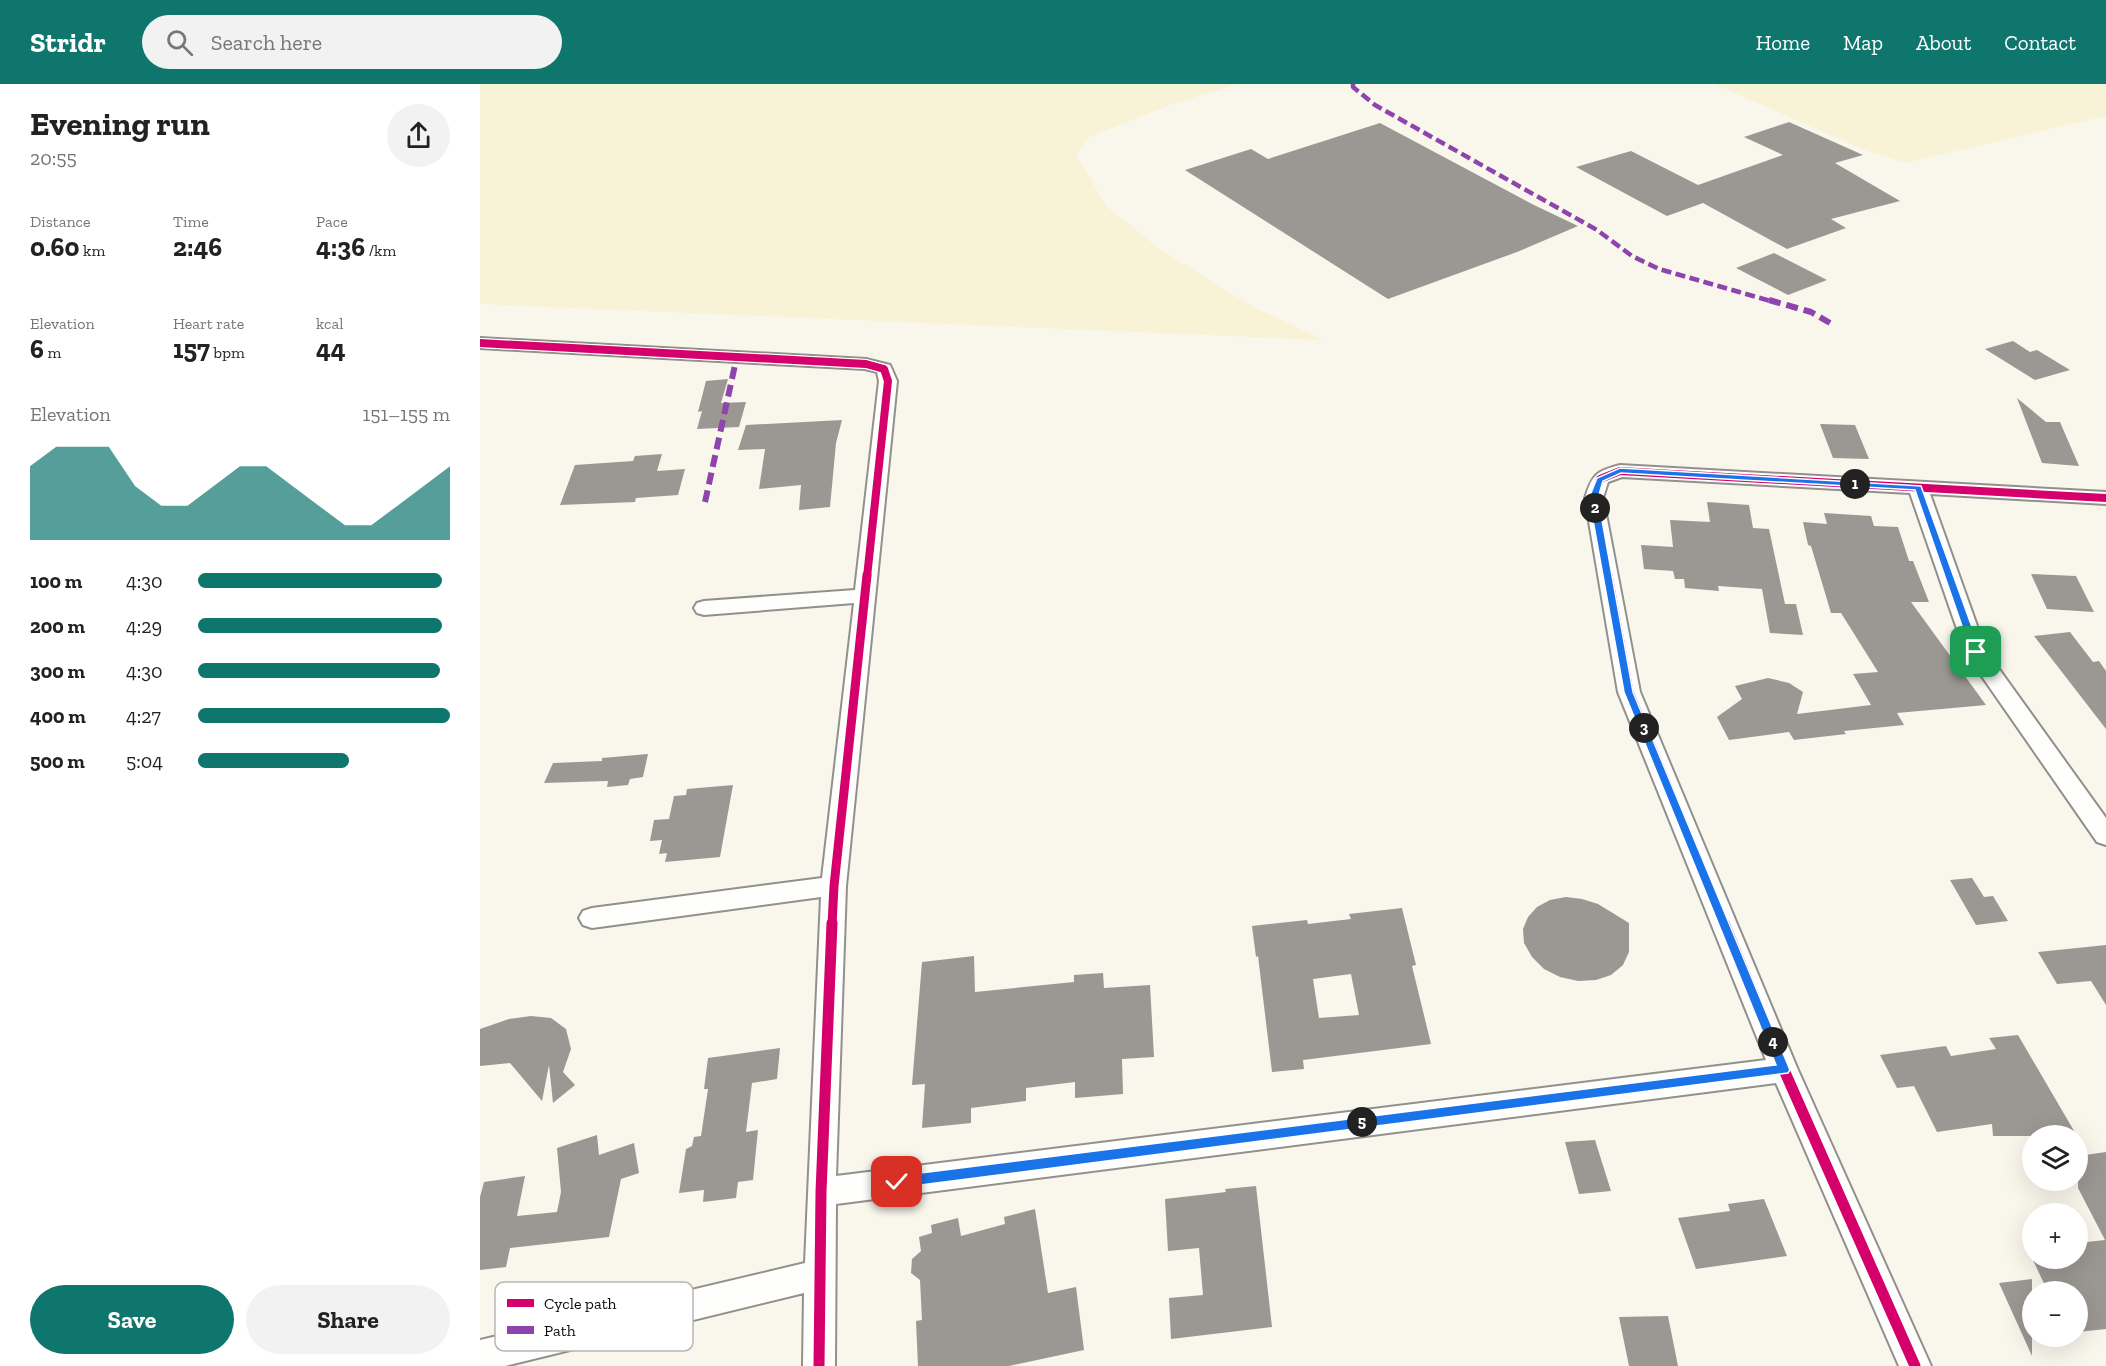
<!DOCTYPE html>
<html lang="en">
<head>
<meta charset="utf-8">
<style>
  :root { --surface:#fff; --page:#f2f2f2; --text:#222; --muted:#767676; --accent:#0f766e }
  body { margin:0; font-family:"Zilla Slab",serif; background:var(--page); color:var(--text); height:100vh; display:flex; flex-direction:column; font-size:22px; white-space:nowrap }
  * { box-sizing:border-box; margin:0 }
  p { font-size:20px; color:var(--muted) }
  .icon { flex:none; width:33px; height:33px; fill:none; stroke:currentColor; stroke-width:2; stroke-linecap:round; stroke-linejoin:round }
  .map { position:relative; flex:1; overflow:hidden }
  .drawer { display:flex; flex-direction:column; background:var(--surface); width:480px }
  .drawer>* { flex:none }
  .tools { position:absolute; left:1542px; top:1041px; display:grid; gap:12px }
  .tools a { display:grid; place-items:center; width:66px; height:66px; border-radius:50%; background:var(--surface); box-shadow:0 6px 24px #0002; font-size:30px }
  .pin { position:absolute; display:grid; place-items:center; width:51px; height:51px; color:#fff; margin:-26px; border-radius:12px; box-shadow:0 3px 9px #0006 }
  .km { position:absolute; width:30px; height:30px; margin:-15px; border-radius:50%; background:#222; color:#fff; font-size:16px; line-height:30px; text-align:center }
  .round { display:grid; place-items:center; flex:none; width:63px; height:63px; border-radius:32px; background:var(--page) }
  .overview { display:flex; align-items:center; justify-content:space-between; height:102px; padding:0 30px }
  h1 { font-size:33px; font-weight:800; line-height:45px }
  .stats { display:grid; grid-template-columns:repeat(3,1fr); gap:9px; height:102px; padding:6px 30px }
  .stats div { display:grid; align-content:center }
  .stats b { font-size:26px; font-weight:800 }
  .stats small { font-size:16px; font-weight:400 }
  .stats p { font-size:16px }
  .chart { height:168px; padding:12px 30px }
  .chart p { display:flex; justify-content:space-between }
  .chart svg { width:100%; height:108px; margin-top:6px; fill:var(--accent); opacity:.7 }
  .primary-button { display:flex; gap:12px; margin-top:auto; padding:12px 30px }
  .primary-button a { flex:1; height:69px; border-radius:36px; background:var(--accent); color:#fff; font-size:24px; font-weight:800; line-height:69px; text-align:center }
  .primary-button a+a { background:var(--page); color:var(--text) }
  ul { padding:0 30px; list-style:none; font-size:20px }
  li { display:grid; grid-template-columns:96px 72px 1fr; align-items:center; height:45px }
  li i { height:15px; border-radius:8px; background:var(--accent) }
  header { display:flex; align-items:center; gap:36px; box-sizing:border-box; height:84px; padding:0 30px; background:var(--accent); color:#fff }
  header strong { font-size:28px }
  nav { display:flex; gap:33px; margin-inline-start:auto; font-size:21px }
  .search { width:420px; height:54px; background:var(--page); display:flex; align-items:center; gap:15px; box-sizing:border-box; padding:0 21px; border-radius:33px; color:var(--muted); font-size:22px }
  main { display:flex; flex:1; min-height:0 }
  .map>svg:first-child { display:block }
</style>
</head>
<body>
<header>
<strong>Stridr</strong>
<div class="search"><svg class="icon" aria-label="search" viewBox="0 0 24 24"><circle cx="10" cy="10" r="6"/><path d="M15 15l6 6"/></svg>Search here</div>
<nav><a>Home</a><a>Map</a><a>About</a><a>Contact</a></nav>
</header>
<main>
<section class="drawer">
<div class="overview"><div><h1>Evening run</h1><p>20:55</p></div><a class="round"><svg class="icon" aria-label="share" viewBox="0 0 24 24"><path d="M12 15V3M7 8l5-5 5 5M5 13v7h14v-7"/></svg></a></div>
<div class="stats">
<div><p>Distance</p><b>0.60<small> km</small></b></div>
<div><p>Time</p><b>2:46</b></div>
<div><p>Pace</p><b>4:36<small> /km</small></b></div>
</div>
<div class="stats">
<div><p>Elevation</p><b>6<small> m</small></b></div>
<div><p>Heart rate</p><b>157<small> bpm</small></b></div>
<div><p>kcal</p><b>44</b></div>
</div>
<div class="chart"><p><span>Elevation</span>151–155 m</p>
<svg viewBox="0 0 160 44" preserveAspectRatio="none"><path d="M0 44V14L10 6L20 6L30 6L40 22L50 30L60 30L70 22L80 14L90 14L100 22L110 30L120 38L130 38L140 30L150 22L160 14V44z"/></svg>
</div>
<ul>
<li><b>100 m</b>4:30<i style="width:97%"></i></li>
<li><b>200 m</b>4:29<i style="width:97%"></i></li>
<li><b>300 m</b>4:30<i style="width:96%"></i></li>
<li><b>400 m</b>4:27<i style="width:100%"></i></li>
<li><b>500 m</b>5:04<i style="width:60%"></i></li>
</ul>
<div class="primary-button"><a>Save</a><a>Share</a></div>
</section>
<div class="map">
<svg width="1626" height="1282" viewBox="0 0 1626 1282">
  <rect width="100%" height="100%" fill="#f9f6ec"/>
  <g fill="#f8f3d6">
    <path d="M0 0H757L693 20 607 54 596 71 627 123 680 165 770 221 843 256 0 220Z"/>
    <path d="M1234 0H1626V32L1425 79 1385 66Z"/>
  </g>
  <g fill="#9b9893" fill-rule="evenodd">
    <path d="M1309 38 1383 71 1355 79 1420 117 1351 135 1366 144 1307 165 1223 119 1187 132 1096 83 1151 67 1218 101 1303 71 1264 53Z"/>
    <path d="M900 39 1054 121 1098 142 1037 168 908 215 705 86 771 65 788 75Z"/>
    <path d="M1294 169 1347 196 1308 211 1256 184Z"/>
    <path d="M1533 257 1550 268 1557 266 1590 286 1555 296 1505 265Z"/>
    <path d="M248 295 241 319 266 318 259 343 217 345 222 327 218 328 226 297Z"/>
    <path d="M1537 314 1566 338H1580L1599 382 1562 379Z"/>
    <path d="M362 336 356 359 350 423 319 426 321 401 279 405 285 365 258 366 266 341Z"/>
    <path d="M1340 340 1375 341 1389 375 1353 374Z"/>
    <path d="M182 370 177 387 205 385 198 411 156 414 155 418 80 421 95 381 153 377 155 372Z"/>
    <path d="M1227 418 1269 421 1273 444 1289 445 1305 520H1316L1323 551 1290 549 1282 505 1238 502 1239 507 1205 504 1204 495H1195L1193 487 1164 485 1161 461 1193 463 1190 436 1230 438Z"/>
    <path d="M1344 429 1391 432 1394 442 1418 443 1429 477H1433L1449 518H1431L1506 621 1417 629 1424 641 1364 647 1366 650 1314 656 1309 648 1249 656 1237 633 1262 615 1255 602 1288 594 1309 599 1323 608 1317 630 1391 621 1373 590 1398 588 1361 529H1351L1331 462 1328 461 1323 438 1347 440Z"/>
    <path d="M1551 490 1596 492 1614 528 1567 525Z"/>
    <path d="M1590 548 1613 578 1619 577 1626 587V645L1554 552Z"/>
    <path d="M168 670 163 693 150 695 148 701 127 703 128 697 64 699 73 679 122 677V674Z"/>
    <path d="M253 701 240 773 185 778 187 769 179 770 182 756 170 757 174 736 189 735 194 712 206 711 207 705Z"/>
    <path d="M1492 794 1504 813 1513 812 1528 837 1496 841 1470 796Z"/>
    <path d="M1086 813 1102 815 1118 820 1149 839V868L1143 881 1131 891 1116 896 1098 897 1080 893 1064 885 1052 873 1044 859 1043 845 1048 833 1057 823 1070 816Z"/>
    <path d="M922 824 936 881 932 882 951 960 823 976 824 985 792 988 778 872 776 873 772 842 827 836 828 840 871 835 869 830ZM871 890 879 931 839 934 833 895Z"/>
    <path d="M1626 861V921L1611 897 1577 900 1558 868Z"/>
    <path d="M494 872 495 908 594 898V891L623 889 624 904 670 901 674 973 642 975 643 1010 595 1014V998L546 1004V1017L491 1024V1039L442 1044 445 1000 432 1001 442 878Z"/>
    <path d="M51 932 71 934 86 945 91 965 83 988 95 1001 73 1019 69 981 62 1017 30 979 0 982V945L29 935Z"/>
    <path d="M1538 951 1597 1052H1513L1512 1040 1457 1048 1434 1002 1417 1004 1400 971 1466 962 1471 972 1516 965 1509 954Z"/>
    <path d="M300 964 297 995 272 999 266 1048 278 1046 273 1096 258 1098 256 1114 223 1118 224 1106 199 1109 206 1065 212 1062 214 1053 221 1052 228 1005H224L228 974Z"/>
    <path d="M117 1051 119 1071 154 1059 159 1089 141 1095 129 1153 30 1164 26 1183 0 1186V1113L4 1098 45 1092 37 1132 77 1128 81 1108 77 1064Z"/>
    <path d="M1115 1056 1131 1107 1099 1110 1085 1058Z"/>
    <path d="M1626 1068V1245L1598 1248V1208H1568L1552 1174H1598V1159L1625 1156 1598 1104V1072Z"/>
    <path d="M776 1102 792 1243 691 1255 689 1214 723 1211 719 1164 688 1167 685 1115 746 1108 745 1105Z"/>
    <path d="M1284 1115 1307 1172 1216 1185 1198 1134 1250 1127 1248 1120Z"/>
    <path d="M555 1125 568 1209 596 1203 604 1266 529 1282H438L436 1237 442 1236 440 1196 431 1189 432 1175 441 1167 439 1153 452 1149 451 1141 478 1134 481 1152 525 1140 524 1133Z"/>
    <path d="M1552 1195V1272L1519 1199Z"/>
    <path d="M1188 1232 1198 1282H1149L1139 1233Z"/>
  </g>
  <g fill="none" stroke-linecap="round" stroke-linejoin="round">
    <defs>
      <path id="minor" d="M0 254 386 275 410 281 417 297 366 802 356 1092 1286 976 1138 608 1105 414C1112 391 1116 387 1140 381L1626 408V420L1450 410 1506 567 1626 734V761L1617 758 1485 568 1430 409 1142 393 1128 398 1123 414 1160 608 1318 986 1451 1282H1419L1296 999 356 1120 355 1282H323L324 1209 25 1282H0V1256L325 1179 341 813 112 844 103 841 99 834 103 827 112 824 342 794 374 519 224 531 217 529 214 524 217 519 224 517 375 506 399 297 397 288 385 285 0 264Z"/>
    </defs>
    <use href="#minor" stroke="#92908c" stroke-width="4"/>
    <use href="#minor" fill="#fefefc" fill-rule="evenodd"/>
    <path stroke="#8e44ad" stroke-width="4.5" stroke-dasharray="10 4.5" stroke-linecap="butt" d="M873 0V3L895 21 1117 146 1152 172 1179 185 1294 218"/>
    <g stroke="#8e44ad" stroke-width="6" stroke-dasharray="12 6" stroke-linecap="butt">
      <path d="M1289 216 1331 228 1350 239"/>
      <path d="M225 418 257 272"/>
    </g>
    <defs>
      <g id="cycleway-far2">
        <path d="M0 259 386 280 404 285 408 297 387 493"/>
        <path d="M1128 493 1114 414 1120 395 1140 387 1626 414"/>
      </g>
      <g id="cycleway-far1">
        <path d="M1128 491 1149 608 1245 841"/>
        <path d="M352 841 354 802 387 491"/>
      </g>
      <g id="cycleway">
        <path d="M1244 839 1304 986 1435 1282"/>
        <path d="M339 1282 341 1108 352 839"/>
      </g>
    </defs>
    <use href="#cycleway-far2" stroke="#fff" stroke-width="10"/>
    <use href="#cycleway-far1" stroke="#fff" stroke-width="13"/>
    <use href="#cycleway" stroke="#fff" stroke-width="15"/>
    <use href="#cycleway-far2" stroke="#d6006c" stroke-width="8"/>
    <use href="#cycleway-far1" stroke="#d6006c" stroke-width="9"/>
    <use href="#cycleway" stroke="#d6006c" stroke-width="11"/>
  </g>
  <path fill="#1a73e8" stroke="#fff" stroke-width="1.5" d="M1140 384 1441 402 1501 568 1496 571 1491 568 1435 406 1141 389 1123 397 1118 414 1153 608 1310 986 1308 989 417 1104 412 1102 410 1098 417 1092 1296 981 1144 608 1109 414 1117 394Z"/>
  <rect x="15" y="1198" width="198" height="69" rx="9" fill="#fff" stroke="#b6b6b6" stroke-width="1.5"/>
  <rect x="27" y="1215" width="27" height="8" fill="#d6006c"/>
  <rect x="27" y="1242" width="27" height="8" fill="#8e44ad"/>
  <g font-size="16" fill="#0a0a0a">
    <text x="64" y="1225">Cycle path</text>
    <text x="64" y="1252">Path</text>
  </g>
</svg>
<div class="tools">
<a><svg class="icon" aria-label="layers" viewBox="0 0 24 24"><path d="M12 4l9 5-9 5-9-5zM3 14l9 5 9-5"/></svg></a>
<a>+</a>
<a>−</a>
</div>
<div class="pin" style="left:1496px;top:568px;background:#1e9e55"><svg class="icon" aria-label="arrive" viewBox="0 0 24 24"><path d="M6 21V4h12l-3 4 3 4H6"/></svg></div>
<div class="pin" style="left:417px;top:1098px;background:#d93025"><svg class="icon" aria-label="check" viewBox="0 0 24 24"><path d="M5 12l5 5 9-10"/></svg></div>
<b class="km" style="left:1375px;top:400px">1</b>
<b class="km" style="left:1115px;top:424px">2</b>
<b class="km" style="left:1164px;top:644px">3</b>
<b class="km" style="left:1293px;top:958px">4</b>
<b class="km" style="left:882px;top:1038px">5</b>
</div>
</main>
</body>
</html>
